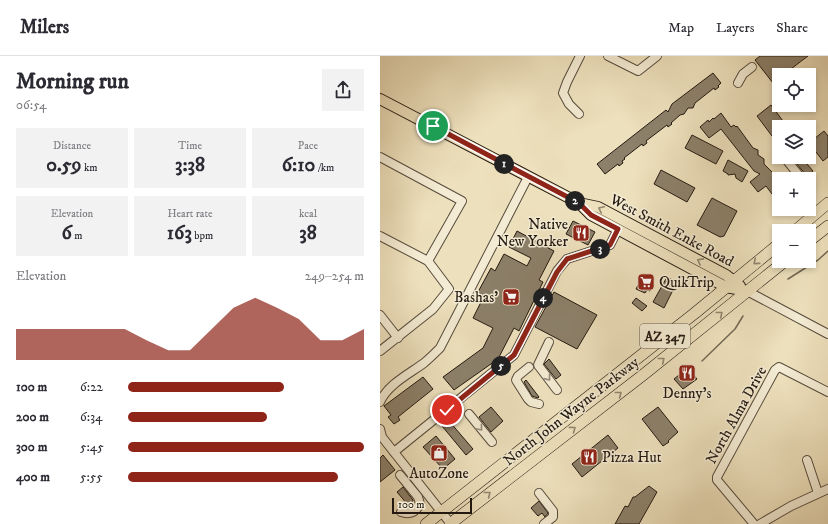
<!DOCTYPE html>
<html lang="en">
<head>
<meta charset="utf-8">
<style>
  :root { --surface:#fff; --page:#f2f2f3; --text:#2b2b33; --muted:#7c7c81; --line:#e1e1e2; --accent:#8f2418 }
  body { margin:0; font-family:"IM FELL DW Pica",serif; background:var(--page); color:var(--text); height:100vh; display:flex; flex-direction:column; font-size:15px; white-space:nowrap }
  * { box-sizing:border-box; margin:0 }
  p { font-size:13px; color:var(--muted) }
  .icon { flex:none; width:22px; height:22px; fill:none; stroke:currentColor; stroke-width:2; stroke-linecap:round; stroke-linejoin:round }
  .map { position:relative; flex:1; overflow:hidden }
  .side { display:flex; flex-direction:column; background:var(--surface); width:380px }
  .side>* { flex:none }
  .controls { position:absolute; left:392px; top:12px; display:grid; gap:8px }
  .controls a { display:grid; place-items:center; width:44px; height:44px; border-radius:0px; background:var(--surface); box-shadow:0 2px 6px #0003; font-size:20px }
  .scale { position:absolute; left:12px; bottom:10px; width:80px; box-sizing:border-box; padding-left:4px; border:2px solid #231911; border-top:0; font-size:11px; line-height:14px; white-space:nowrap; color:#231911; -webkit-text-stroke:3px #f3ebd3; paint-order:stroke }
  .pin { position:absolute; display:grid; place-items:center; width:34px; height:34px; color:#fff; margin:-17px; border:2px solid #fff; border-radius:50%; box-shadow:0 1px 4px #0007 }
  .km { position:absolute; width:20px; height:20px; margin:-10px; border-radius:50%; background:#222; color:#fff; font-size:11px; line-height:20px; text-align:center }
  .round { display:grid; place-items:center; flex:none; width:42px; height:42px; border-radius:0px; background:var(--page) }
  .head { display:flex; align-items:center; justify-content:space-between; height:68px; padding:0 16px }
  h1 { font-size:22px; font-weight:700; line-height:30px }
  .stats { display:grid; grid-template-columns:repeat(3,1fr); gap:6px; height:68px; padding:4px 16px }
  .stats div { display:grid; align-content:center; border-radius:0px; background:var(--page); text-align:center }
  .stats b { font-size:20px; font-weight:700 }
  .stats small { font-size:11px; font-weight:400 }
  .stats p { font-size:11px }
  .chart { height:112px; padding:8px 16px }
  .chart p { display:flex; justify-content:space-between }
  .chart svg { width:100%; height:72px; margin-top:4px; fill:var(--accent); opacity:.7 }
  ul { padding:0 16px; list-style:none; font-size:13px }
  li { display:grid; grid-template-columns:64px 48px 1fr; align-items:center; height:30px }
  li i { height:10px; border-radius:5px; background:var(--accent) }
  header { display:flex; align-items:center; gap:24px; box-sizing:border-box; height:56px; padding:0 20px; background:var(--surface); border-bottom:1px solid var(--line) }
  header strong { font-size:19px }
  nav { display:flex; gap:22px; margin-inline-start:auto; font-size:14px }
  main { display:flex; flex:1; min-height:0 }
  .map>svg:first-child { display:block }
</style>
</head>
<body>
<header>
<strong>Milers</strong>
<nav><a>Map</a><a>Layers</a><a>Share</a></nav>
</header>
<main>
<section class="side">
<div class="head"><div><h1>Morning run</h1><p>06:54</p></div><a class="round"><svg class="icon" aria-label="share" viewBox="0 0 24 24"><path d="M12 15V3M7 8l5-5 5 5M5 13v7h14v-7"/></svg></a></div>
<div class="stats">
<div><p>Distance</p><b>0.59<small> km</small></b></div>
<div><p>Time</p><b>3:38</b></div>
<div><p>Pace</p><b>6:10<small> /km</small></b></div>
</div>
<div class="stats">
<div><p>Elevation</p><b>6<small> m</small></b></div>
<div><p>Heart rate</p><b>163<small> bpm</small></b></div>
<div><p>kcal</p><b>38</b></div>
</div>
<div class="chart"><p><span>Elevation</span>249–254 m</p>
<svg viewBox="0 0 160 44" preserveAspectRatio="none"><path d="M0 44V25L10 25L20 25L30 25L40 25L50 25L60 32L70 38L80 38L90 25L100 12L110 6L120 12L130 19L140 32L150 32L160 25V44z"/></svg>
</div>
<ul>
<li><b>100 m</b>6:22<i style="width:66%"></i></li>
<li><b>200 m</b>6:34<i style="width:59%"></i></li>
<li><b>300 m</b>5:45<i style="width:100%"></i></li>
<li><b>400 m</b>5:55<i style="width:89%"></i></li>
</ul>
</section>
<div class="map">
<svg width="448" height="468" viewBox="0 0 448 468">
  <rect width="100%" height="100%" fill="#ede0bc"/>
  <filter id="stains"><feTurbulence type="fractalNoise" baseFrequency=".005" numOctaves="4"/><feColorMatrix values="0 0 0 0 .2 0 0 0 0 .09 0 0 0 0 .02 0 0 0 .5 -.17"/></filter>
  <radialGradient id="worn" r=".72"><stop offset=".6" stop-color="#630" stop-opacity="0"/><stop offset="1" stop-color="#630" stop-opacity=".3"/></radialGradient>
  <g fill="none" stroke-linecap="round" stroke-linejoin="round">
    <g stroke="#736855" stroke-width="1.5">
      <path d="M408 223 438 204 448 195"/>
      <path d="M322 305 355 273 363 260"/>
    </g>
  </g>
  <g fill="#8c806a" stroke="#231911">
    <path d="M380 0H428L403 19H399V22L393 27 375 4Z"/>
    <path d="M333 17 341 27 338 30 339 31 335 34 334 32 315 47 313 52H308L304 58 300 59 291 67 292 68 288 71 287 69 266 85 267 87 263 90 262 88 244 102 245 103 242 105 243 107 239 110 238 108 225 118 217 108 286 54 288 56 292 48Z"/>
    <path d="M391 49 406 69 403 71H399V74L392 80 377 60Z"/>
    <path d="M341 57 351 71 354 69 356 71 357 70 373 92 378 94V99L384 103V108L399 123V132L392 138 386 130 378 136 370 126 380 118 374 115 341 73 329 82 320 71 328 64 329 66 333 62 334 63Z"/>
    <path d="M444 75 448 80V101L443 105 429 87Z"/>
    <path d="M312 79 343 95 336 108 305 92Z"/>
    <path d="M411 101H421L433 115 427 120Z"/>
    <path d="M348 104 368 115 362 126 356 122 355 118 348 119V118L343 115Z"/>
    <path d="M281 114 315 132 307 146 274 128Z"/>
    <path d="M332 142 357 155 344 180 340 181 317 169Z"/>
    <path d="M193 165 215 176 208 189 186 178Z"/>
    <path d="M137 175 174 195 159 224 163 226 139 275 134 272 118 303 74 334 63 321 103 292 113 272 93 262 104 240 98 236 111 212 115 215 124 198 147 210 151 202 129 191Z"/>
    <path d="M264 218 274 223 270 235 267 234 265 237 256 233Z"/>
    <path d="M287 221 297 226 284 252 273 246Z"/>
    <path d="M174 236 217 259 197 293 155 271Z"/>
    <path d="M256 242 267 250 262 255 252 247Z"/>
    <path d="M169 303 181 319 176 323 164 308Z"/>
    <path d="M308 312 317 323 303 333 294 323Z"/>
    <path d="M43 321 53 333 18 361 20 364 14 368 8 361 11 359 4 350Z"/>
    <path d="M146 324 159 341 158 342 152 340 144 326Z"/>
    <path d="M111 351 123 365 111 376 99 361Z"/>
    <path d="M278 351 298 376 288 385 289 386 283 390 262 363Z"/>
    <path d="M69 365 93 393 86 399 62 370Z"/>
    <path d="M228 379 238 392 202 421 192 408Z"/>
    <path d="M56 380 75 403 63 413 43 391Z"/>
    <path d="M3 399 15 414 0 426V402Z"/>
    <path d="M269 430 277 436 259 468H235L245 450 248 451 253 441H255Z"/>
    <path d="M23 431 33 444V445L28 449 17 436Z"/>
    <path d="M159 445 168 457 165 461 162 457 158 460 151 452Z"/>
  </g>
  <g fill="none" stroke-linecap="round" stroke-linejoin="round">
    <defs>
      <g id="minor">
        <path d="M228 0 258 15 277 0"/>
        <path d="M358 27 363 18 372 11"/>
        <path d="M199 58 189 48 183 37 187 26 200 0"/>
        <path d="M0 101 82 145 48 205"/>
        <path d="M404 101 422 123"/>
        <path d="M0 180 48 205 69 233 53 253 0 295"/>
        <path d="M367 235 448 278"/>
        <path d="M0 259 18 282"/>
        <path d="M169 286 158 309 177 334"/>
        <path d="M149 311 138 320 136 324 148 343 151 346 159 348"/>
        <path d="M0 346C7 329 29 318 44 307 50 302 55 297 60 292L148 121"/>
        <path d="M89 358 112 386"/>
        <path d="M0 373 2 381 71 468"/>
        <path d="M14 396 134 299 177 215 187 203 230 189 238 173"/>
        <path d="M427 404 438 437"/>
        <path d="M20 419 38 441 40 448C36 456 30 459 21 456"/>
        <path d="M159 437 173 455V461L164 468"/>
        <path d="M374 468 337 424V421L395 314 399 311 448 336"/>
        <path d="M380 468 411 450 448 433"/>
      </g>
      <g id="major">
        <path d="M0 43 199 147 211 159 346 231 367 235"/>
        <path d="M199 147 218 151 346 219 360 230"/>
      </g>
      <g id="highway">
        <path d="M415 175 448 147"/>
        <path d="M429 185 448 170"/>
        <path d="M46 468 315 257 399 188"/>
        <path d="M70 468 263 319 405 205"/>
      </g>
    </defs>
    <use href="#minor" stroke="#564b3c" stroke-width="10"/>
    <use href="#major" stroke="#231911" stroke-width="12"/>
    <use href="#highway" stroke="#231911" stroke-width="12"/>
    <use href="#minor" stroke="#f3ebd3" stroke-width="8"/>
    <use href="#major" stroke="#ede0bc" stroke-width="10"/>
    <use href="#highway" stroke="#ede0bc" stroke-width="11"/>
  </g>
  <defs><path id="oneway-chevron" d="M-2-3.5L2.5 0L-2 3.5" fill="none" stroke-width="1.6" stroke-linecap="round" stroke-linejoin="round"/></defs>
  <g stroke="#92866f">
    <use href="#oneway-chevron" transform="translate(221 153) rotate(-155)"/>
    <use href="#oneway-chevron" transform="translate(320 205) rotate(-152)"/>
    <use href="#oneway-chevron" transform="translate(376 206) rotate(140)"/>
    <use href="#oneway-chevron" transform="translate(340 258) rotate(-39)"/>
    <use href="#oneway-chevron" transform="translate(282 304) rotate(-39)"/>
    <use href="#oneway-chevron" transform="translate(239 338) rotate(-38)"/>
    <use href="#oneway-chevron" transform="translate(193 373) rotate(-37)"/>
    <use href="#oneway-chevron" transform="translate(108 438) rotate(-38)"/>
  </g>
  <g stroke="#958c7c">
    <use href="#oneway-chevron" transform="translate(168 322) rotate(51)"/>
    <use href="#oneway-chevron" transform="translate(100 372) rotate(50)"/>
  </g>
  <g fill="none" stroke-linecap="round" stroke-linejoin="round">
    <defs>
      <path id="route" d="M53 70 199 147 211 159 238 173 230 189 187 203 177 216 134 299 67 354"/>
    </defs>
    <use href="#route" stroke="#fff" stroke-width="8"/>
    <use href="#route" stroke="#8f2418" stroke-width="5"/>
  </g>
  <defs>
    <symbol id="restaurant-square" viewBox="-11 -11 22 22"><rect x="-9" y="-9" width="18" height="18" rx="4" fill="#8f2418" stroke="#f3ebd3"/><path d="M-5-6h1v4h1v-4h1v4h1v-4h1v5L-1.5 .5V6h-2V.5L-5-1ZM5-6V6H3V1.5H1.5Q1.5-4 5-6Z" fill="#fff"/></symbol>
    <symbol id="supermarket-square" viewBox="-11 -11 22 22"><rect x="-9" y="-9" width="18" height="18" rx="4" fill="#8f2418" stroke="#f3ebd3"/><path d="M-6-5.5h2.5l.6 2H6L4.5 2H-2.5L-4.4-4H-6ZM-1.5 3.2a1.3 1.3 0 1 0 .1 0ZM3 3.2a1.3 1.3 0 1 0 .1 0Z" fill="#fff"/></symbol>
    <symbol id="shop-square" viewBox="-11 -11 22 22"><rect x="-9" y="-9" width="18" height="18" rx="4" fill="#8f2418" stroke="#f3ebd3"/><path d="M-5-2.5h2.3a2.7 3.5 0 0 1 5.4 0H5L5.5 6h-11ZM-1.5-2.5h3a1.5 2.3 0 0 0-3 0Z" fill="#fff"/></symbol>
  </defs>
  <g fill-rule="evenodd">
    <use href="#restaurant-square" x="191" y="167" width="20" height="20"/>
    <use href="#supermarket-square" x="256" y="216" width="20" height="20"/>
    <use href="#supermarket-square" x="121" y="231" width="20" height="20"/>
    <use href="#restaurant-square" x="297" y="307" width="20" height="20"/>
    <use href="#shop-square" x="49" y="387" width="20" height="20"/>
    <use href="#restaurant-square" x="199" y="391" width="20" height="20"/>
  </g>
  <g text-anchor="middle" stroke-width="3" stroke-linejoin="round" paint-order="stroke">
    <rect fill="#f3ebd3" stroke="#61584b" stroke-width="1" x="260" y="268" width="50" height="24" rx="3"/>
    <g font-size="14" font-weight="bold" fill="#231911">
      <text x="285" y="285">AZ 347</text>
    </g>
    <g font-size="15" fill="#231911" stroke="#f3ebd3" text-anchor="end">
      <text x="188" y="173">Native<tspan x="188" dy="17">New Yorker</tspan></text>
      <text x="279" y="231" text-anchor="start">QuikTrip</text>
      <text x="118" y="246">Bashas'</text>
      <text x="307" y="342" text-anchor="middle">Denny's</text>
      <text x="222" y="406" text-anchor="start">Pizza Hut</text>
      <text x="59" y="422" text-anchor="middle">AutoZone</text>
    </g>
    <g font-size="15" fill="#231911" stroke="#f3ebd3">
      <text transform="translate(292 174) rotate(28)" y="5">West Smith Enke Road</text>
      <text transform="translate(191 355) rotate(-38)" y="5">North John Wayne Parkway</text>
      <text transform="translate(356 359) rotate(-61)" y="5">North Alma Drive</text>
    </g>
  </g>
  <rect width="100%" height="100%" filter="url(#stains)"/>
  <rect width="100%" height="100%" fill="url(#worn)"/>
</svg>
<div class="controls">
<a><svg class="icon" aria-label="locate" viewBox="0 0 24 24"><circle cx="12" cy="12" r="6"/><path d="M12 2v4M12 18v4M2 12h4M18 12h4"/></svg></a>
<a><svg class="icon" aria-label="layers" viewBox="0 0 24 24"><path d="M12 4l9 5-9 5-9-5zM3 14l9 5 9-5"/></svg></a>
<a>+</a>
<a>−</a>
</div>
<div class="scale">100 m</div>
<div class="pin" style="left:53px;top:70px;background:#1e9e55"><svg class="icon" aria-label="arrive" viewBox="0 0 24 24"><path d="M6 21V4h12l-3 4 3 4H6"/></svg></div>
<div class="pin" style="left:67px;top:354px;background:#d93025"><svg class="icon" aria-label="check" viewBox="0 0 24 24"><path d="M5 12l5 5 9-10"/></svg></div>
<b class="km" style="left:124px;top:108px">1</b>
<b class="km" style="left:195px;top:145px">2</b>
<b class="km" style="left:220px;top:193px">3</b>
<b class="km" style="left:163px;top:242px">4</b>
<b class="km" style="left:121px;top:310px">5</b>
</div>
</main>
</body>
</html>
